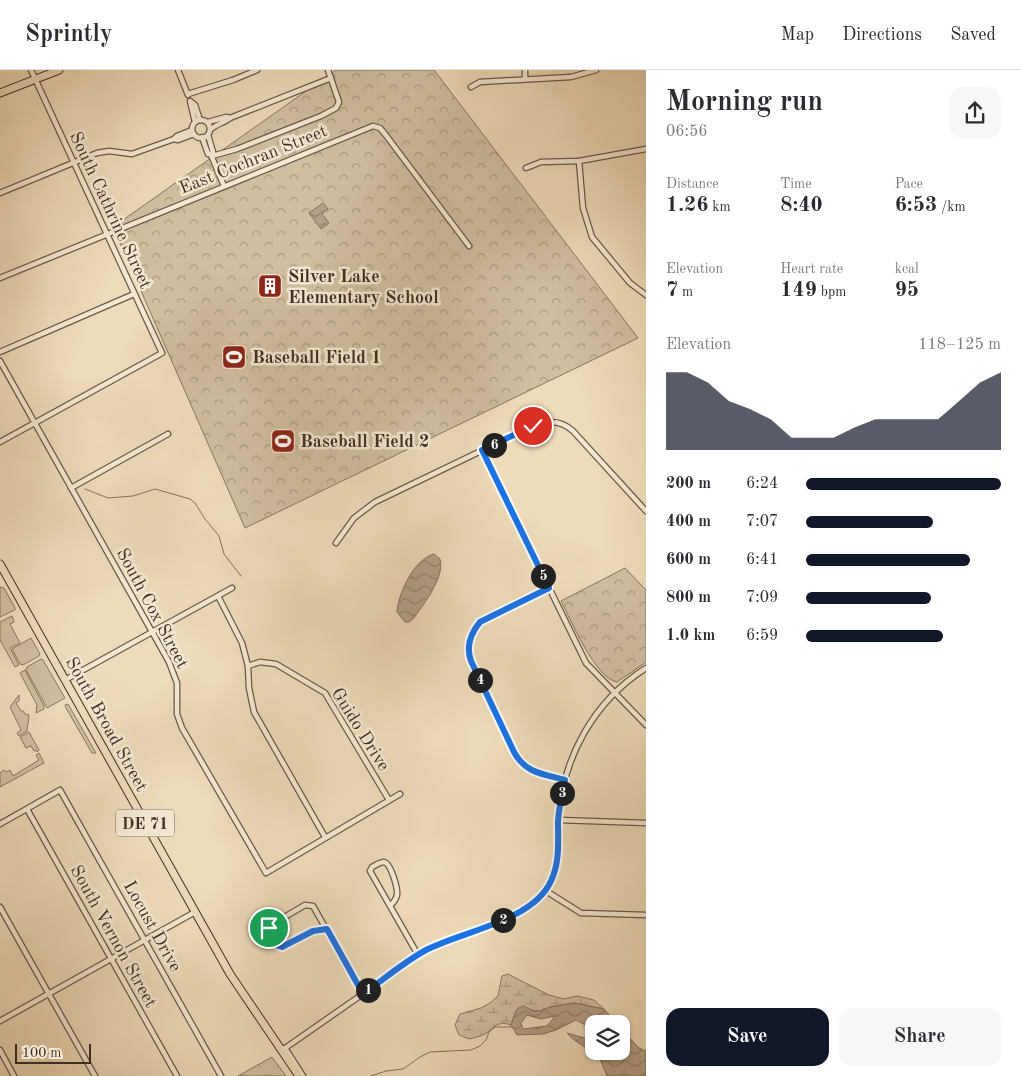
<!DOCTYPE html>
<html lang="en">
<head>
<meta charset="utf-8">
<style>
  :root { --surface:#fff; --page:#f7f7f7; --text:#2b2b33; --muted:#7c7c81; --line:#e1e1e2; --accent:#111827 }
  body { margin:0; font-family:"Old Standard TT",serif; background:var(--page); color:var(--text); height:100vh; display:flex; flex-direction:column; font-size:19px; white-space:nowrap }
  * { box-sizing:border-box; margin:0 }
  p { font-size:16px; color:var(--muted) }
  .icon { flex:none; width:28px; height:28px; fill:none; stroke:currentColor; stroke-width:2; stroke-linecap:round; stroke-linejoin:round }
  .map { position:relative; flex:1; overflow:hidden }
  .side { display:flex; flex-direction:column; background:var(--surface); width:375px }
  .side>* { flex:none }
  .buttons { position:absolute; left:585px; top:945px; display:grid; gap:10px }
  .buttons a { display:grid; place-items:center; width:45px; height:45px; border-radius:10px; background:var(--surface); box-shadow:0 1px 4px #0004; font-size:25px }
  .scale { position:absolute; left:15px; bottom:12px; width:76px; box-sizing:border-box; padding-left:5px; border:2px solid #402e25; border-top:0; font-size:14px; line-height:18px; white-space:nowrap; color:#402e25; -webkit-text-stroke:4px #f4e8d2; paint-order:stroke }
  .pin { position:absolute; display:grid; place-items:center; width:42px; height:42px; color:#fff; margin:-21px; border:2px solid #fff; border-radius:50%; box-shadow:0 1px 5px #0007 }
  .km { position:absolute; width:25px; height:25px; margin:-12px; border-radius:50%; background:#222; color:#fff; font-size:14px; line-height:25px; text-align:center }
  .round { display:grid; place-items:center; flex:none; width:52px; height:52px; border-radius:15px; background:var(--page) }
  .summary { display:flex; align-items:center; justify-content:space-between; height:85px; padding:0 20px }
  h1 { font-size:28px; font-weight:700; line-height:38px }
  .metrics { display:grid; grid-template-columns:repeat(3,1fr); gap:8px; height:85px; padding:5px 20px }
  .metrics div { display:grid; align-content:center }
  .metrics b { font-size:21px; font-weight:700 }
  .metrics small { font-size:14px; font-weight:400 }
  .metrics p { font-size:14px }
  .chart { height:140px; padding:10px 20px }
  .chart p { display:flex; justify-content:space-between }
  .chart svg { width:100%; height:90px; margin-top:5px; fill:var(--accent); opacity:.7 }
  .button { display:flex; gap:10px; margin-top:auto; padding:10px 20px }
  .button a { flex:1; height:58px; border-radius:15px; background:var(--accent); color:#fff; font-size:20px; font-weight:700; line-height:58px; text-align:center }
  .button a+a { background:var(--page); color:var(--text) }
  ul { padding:0 20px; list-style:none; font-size:16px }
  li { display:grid; grid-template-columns:80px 60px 1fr; align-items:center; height:38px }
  li i { height:12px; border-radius:6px; background:var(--accent) }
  header { display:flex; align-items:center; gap:30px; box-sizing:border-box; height:70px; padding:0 25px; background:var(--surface); border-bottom:1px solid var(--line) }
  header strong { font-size:24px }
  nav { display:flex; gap:28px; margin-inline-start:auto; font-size:18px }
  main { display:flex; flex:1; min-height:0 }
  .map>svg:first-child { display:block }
</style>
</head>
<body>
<header>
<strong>Sprintly</strong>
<nav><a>Map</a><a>Directions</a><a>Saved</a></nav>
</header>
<main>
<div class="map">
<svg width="646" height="1006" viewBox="0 0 646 1006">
  <defs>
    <pattern id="wetland-marsh" width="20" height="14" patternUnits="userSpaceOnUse" patternTransform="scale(1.25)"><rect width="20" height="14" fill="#d0bea0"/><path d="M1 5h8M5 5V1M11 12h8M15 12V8" fill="none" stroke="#aa9b82"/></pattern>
    <pattern id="park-crowns" width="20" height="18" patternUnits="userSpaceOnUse" patternTransform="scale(1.25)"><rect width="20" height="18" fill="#d0bea0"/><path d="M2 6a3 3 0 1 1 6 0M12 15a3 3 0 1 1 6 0" fill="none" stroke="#aa9b82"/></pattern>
    <pattern id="water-waves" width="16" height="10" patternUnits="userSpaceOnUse" patternTransform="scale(1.25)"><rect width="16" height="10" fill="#b3a087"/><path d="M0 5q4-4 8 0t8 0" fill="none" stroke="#93836e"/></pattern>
  </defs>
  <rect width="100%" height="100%" fill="#eedbb9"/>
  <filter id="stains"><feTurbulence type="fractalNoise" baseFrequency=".004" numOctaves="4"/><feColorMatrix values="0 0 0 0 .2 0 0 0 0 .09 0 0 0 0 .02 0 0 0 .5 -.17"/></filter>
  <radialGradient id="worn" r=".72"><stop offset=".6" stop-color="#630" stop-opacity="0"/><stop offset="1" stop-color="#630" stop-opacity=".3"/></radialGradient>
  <g fill="#d0bea0" stroke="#887662">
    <path d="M0 517 4 518 15 538V540L0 547Z"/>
    <path d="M12 546 14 552 10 554 20 573 10 578 19 595 15 597 0 570V552Z"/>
    <path d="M31 568 40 584 39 586 23 595 20 594 12 579Z"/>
    <path d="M41 589 43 590 65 628 47 638 26 600 27 597Z"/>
    <path d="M25 600 44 636V639L36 643 37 635 20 603Z"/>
    <path d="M19 625V631L16 633 21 641H23L25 644 29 645C29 651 27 655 27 661L19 666 17 663 21 660 10 637Z"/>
    <path d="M68 634 96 683H92L66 638 65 635Z"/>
    <path d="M29 662 39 680 37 682 36 680 34 681 31 676 26 678 20 667Z"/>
    <path d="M39 683 44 693 0 717V703L4 700 6 702 10 700 13 706 39 690 36 685Z"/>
  </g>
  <path fill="url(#wetland-marsh)" stroke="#887662" d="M508 904 549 925 564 929 577 926 594 930 604 939 574 933 550 937 541 941 517 939 511 955C497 950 495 958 485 964 481 966 474 968 469 969L459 965 455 955 460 944 481 938 490 933 498 926 502 906Z"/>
  <g fill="url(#park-crowns)" stroke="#887662">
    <path d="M336 0H434L638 268 245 458 113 157Z"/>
    <path d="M625 498 646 520V592L617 612C595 608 571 550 561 531Z"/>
    <path d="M272 987 286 1006H238Z"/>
  </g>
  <g fill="url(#water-waves)" stroke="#857260" fill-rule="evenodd">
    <path d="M323 133 328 139 322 144 329 153 321 159 309 143Z"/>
    <path d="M434 484 440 489C445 507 424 534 413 549L409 552H405L397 542C398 524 414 489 434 484Z"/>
    <path d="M574 933 604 939 617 954H594V981H621V959L639 978 646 981V1006H607L599 987 573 969 567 963 588 969 590 964 589 957 576 950 556 960 543 964 517 965 511 955 517 939 523 936 534 941H540L550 937ZM527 945 541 949 555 946 547 956 523 959 521 953Z"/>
  </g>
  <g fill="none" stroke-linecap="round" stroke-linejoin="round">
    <g stroke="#857260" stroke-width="1">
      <path d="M85 419 108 428 133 426 155 419 190 429 195 433 205 449 219 466 224 484 241 506"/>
      <path d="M371 1006 386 1001 403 999 420 987 430 982 471 980 480 976 486 970 489 962 495 957H512"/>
    </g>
    <defs>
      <g id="minor">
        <path d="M178 0 188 25"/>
        <path d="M525 9V0"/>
        <path d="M471 17 480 12 571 7 596 0"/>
        <path d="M188 24 233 10 257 0"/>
        <path d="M230 48 331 8"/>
        <circle cx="201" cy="59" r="9"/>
        <path d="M195 52 190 31 195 35 200 50"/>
        <path d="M208 52 226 47 230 48C224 53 216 54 210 60"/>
        <path d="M192 60 177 66 174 69 178 70 194 64"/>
        <path d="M202 67 208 84H211L213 82 208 65"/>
        <path d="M211 85 224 116"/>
        <path d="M212 86 237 79 321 46 336 38 339 32 328 0"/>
        <path d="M579 91 583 138 592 167 630 213 646 225"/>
        <path d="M526 98 541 92 579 91 646 79"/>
        <path d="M0 123 97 83 109 81 132 84 174 69"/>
        <path d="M0 208 373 56 380 58 385 64 469 176"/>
        <path d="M0 282 134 224"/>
        <path d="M0 291 169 592 177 613V644L182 658 266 803 400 724"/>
        <path d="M0 372 162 283 31 0"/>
        <path d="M482 381 586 593 646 655"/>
        <path d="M71 418 168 364"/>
        <path d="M336 473 354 448 375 432 533 356C547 350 561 350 573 361L646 441"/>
        <path d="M549 518 480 552C470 563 466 577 471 591L514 681C525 703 543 704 565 710"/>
        <path d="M218 526 242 573 248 596 249 618 254 642 325 767"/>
        <path d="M248 596 260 592 276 594 325 623 389 730"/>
        <path d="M65 610 232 518"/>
        <path d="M27 739 177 1006"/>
        <path d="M559 750 646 753"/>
        <path d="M0 754 60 720 221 1006"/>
        <path d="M546 821 581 843 646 845"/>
        <path d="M390 836C393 833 396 830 397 825 398 819 391 793 384 792 380 792 376 795 372 797L370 801 418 885"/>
        <path d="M0 837 95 1006"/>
        <path d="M327 859 313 861 282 877 277 875C273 869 267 862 271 855L305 835 313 836 363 924"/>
        <path d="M0 951 195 842"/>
        <path d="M285 978 303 1006"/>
        <path d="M0 980 14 1006"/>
        <path d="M281 981C314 958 347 935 380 912 395 902 409 890 424 882 438 874 454 869 469 863 495 853 527 845 545 822 561 801 557 774 559 749 562 688 594 631 646 598"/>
      </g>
      <g id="primary">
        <path d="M0 23 59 0"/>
        <path d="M0 494 230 904 299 1006"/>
      </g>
    </defs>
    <use href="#minor" stroke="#6c594a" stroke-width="7"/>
    <use href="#primary" stroke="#402e25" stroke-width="9"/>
    <use href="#minor" stroke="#f4e8d2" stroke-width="4.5"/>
    <use href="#primary" stroke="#eedbb9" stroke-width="7"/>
  </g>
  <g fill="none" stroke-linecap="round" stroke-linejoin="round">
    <defs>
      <path id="route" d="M269 858V862L276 875 282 877 313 861 327 859 363 924C384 909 404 892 426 880 463 861 533 851 551 811 560 792 558 772 558 751 559 737 562 723 565 710 543 704 525 703 514 682L471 591C466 577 470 564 480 552L549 518 482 380 533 356"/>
    </defs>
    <use href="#route" stroke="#fff" stroke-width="10"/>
    <use href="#route" stroke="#1a73e8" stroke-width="6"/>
  </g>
  <defs>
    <symbol id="building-square" viewBox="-11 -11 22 22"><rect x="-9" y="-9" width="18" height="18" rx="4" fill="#8f2418" stroke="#f4e8d2"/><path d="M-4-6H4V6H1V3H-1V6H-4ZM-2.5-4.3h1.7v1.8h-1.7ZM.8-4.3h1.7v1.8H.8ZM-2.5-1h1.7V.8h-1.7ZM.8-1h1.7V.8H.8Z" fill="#fff"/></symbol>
    <symbol id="stadium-square" viewBox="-11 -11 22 22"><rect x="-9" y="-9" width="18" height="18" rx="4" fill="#8f2418" stroke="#f4e8d2"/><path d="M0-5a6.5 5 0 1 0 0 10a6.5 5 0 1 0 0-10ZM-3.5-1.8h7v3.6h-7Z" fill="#fff"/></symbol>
  </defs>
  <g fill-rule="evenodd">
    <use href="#building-square" x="256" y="202" width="28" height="28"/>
    <use href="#stadium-square" x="220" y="273" width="28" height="28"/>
    <use href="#stadium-square" x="269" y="357" width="28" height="28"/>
  </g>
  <g text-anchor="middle" stroke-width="5" stroke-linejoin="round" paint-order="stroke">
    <rect fill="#f4e8d2" stroke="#766659" stroke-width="1" x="116" y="739.5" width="58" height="27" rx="4"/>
    <g font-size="16" font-weight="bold" fill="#402e25">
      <text x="145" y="759">DE 71</text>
    </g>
    <g font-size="18" fill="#402e25" stroke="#f4e8d2">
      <text transform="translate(253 89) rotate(-22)" y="6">East Cochran Street</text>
      <text transform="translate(111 140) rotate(65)" y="6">South Cathrine Street</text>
      <text transform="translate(153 538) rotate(62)" y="6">South Cox Street</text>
      <text transform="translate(107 654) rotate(61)" y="6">South Broad Street</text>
      <text transform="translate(361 659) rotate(58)" y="6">Guido Drive</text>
      <text transform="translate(153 856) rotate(61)" y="6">Locust Drive</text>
      <text transform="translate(114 866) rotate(61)" y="6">South Vernon Street</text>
    </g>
    <g font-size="18" font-weight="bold" fill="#402e25" stroke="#f4e8d2" text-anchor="start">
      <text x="288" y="212">Silver Lake<tspan x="288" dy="21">Elementary School</tspan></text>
      <text x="252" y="293">Baseball Field 1</text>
      <text x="300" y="377">Baseball Field 2</text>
    </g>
  </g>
  <rect width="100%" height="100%" filter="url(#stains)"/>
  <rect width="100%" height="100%" fill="url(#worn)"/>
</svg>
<div class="buttons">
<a><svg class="icon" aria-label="layers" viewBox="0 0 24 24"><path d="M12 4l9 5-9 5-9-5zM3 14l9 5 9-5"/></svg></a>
</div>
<div class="scale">100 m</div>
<div class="pin" style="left:269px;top:858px;background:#1e9e55"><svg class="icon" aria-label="arrive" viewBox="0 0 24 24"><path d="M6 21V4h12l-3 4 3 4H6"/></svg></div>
<div class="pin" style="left:533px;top:356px;background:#d93025"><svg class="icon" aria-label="check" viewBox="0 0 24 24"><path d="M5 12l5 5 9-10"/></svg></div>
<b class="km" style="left:368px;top:920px">1</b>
<b class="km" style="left:503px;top:850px">2</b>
<b class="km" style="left:562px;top:723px">3</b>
<b class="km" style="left:480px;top:610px">4</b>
<b class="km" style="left:543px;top:506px">5</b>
<b class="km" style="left:494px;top:375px">6</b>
</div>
<section class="side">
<div class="summary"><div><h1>Morning run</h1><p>06:56</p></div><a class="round"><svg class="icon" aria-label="share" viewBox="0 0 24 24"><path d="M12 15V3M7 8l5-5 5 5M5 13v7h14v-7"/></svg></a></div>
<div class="metrics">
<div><p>Distance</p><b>1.26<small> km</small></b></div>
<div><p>Time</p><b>8:40</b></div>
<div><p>Pace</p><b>6:53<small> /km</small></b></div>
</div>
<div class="metrics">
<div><p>Elevation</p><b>7<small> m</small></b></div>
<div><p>Heart rate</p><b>149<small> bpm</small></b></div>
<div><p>kcal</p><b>95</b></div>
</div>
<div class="chart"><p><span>Elevation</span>118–125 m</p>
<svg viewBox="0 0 160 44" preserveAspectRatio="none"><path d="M0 44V6L10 6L20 11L30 20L40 24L50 29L60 38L70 38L80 38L90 33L100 29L110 29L120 29L130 29L140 20L150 11L160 6V44z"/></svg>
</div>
<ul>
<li><b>200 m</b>6:24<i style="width:100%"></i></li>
<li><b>400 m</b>7:07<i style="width:65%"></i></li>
<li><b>600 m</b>6:41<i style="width:84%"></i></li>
<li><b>800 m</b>7:09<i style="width:64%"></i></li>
<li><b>1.0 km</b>6:59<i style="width:70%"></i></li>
</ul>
<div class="button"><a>Save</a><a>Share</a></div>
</section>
</main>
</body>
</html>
